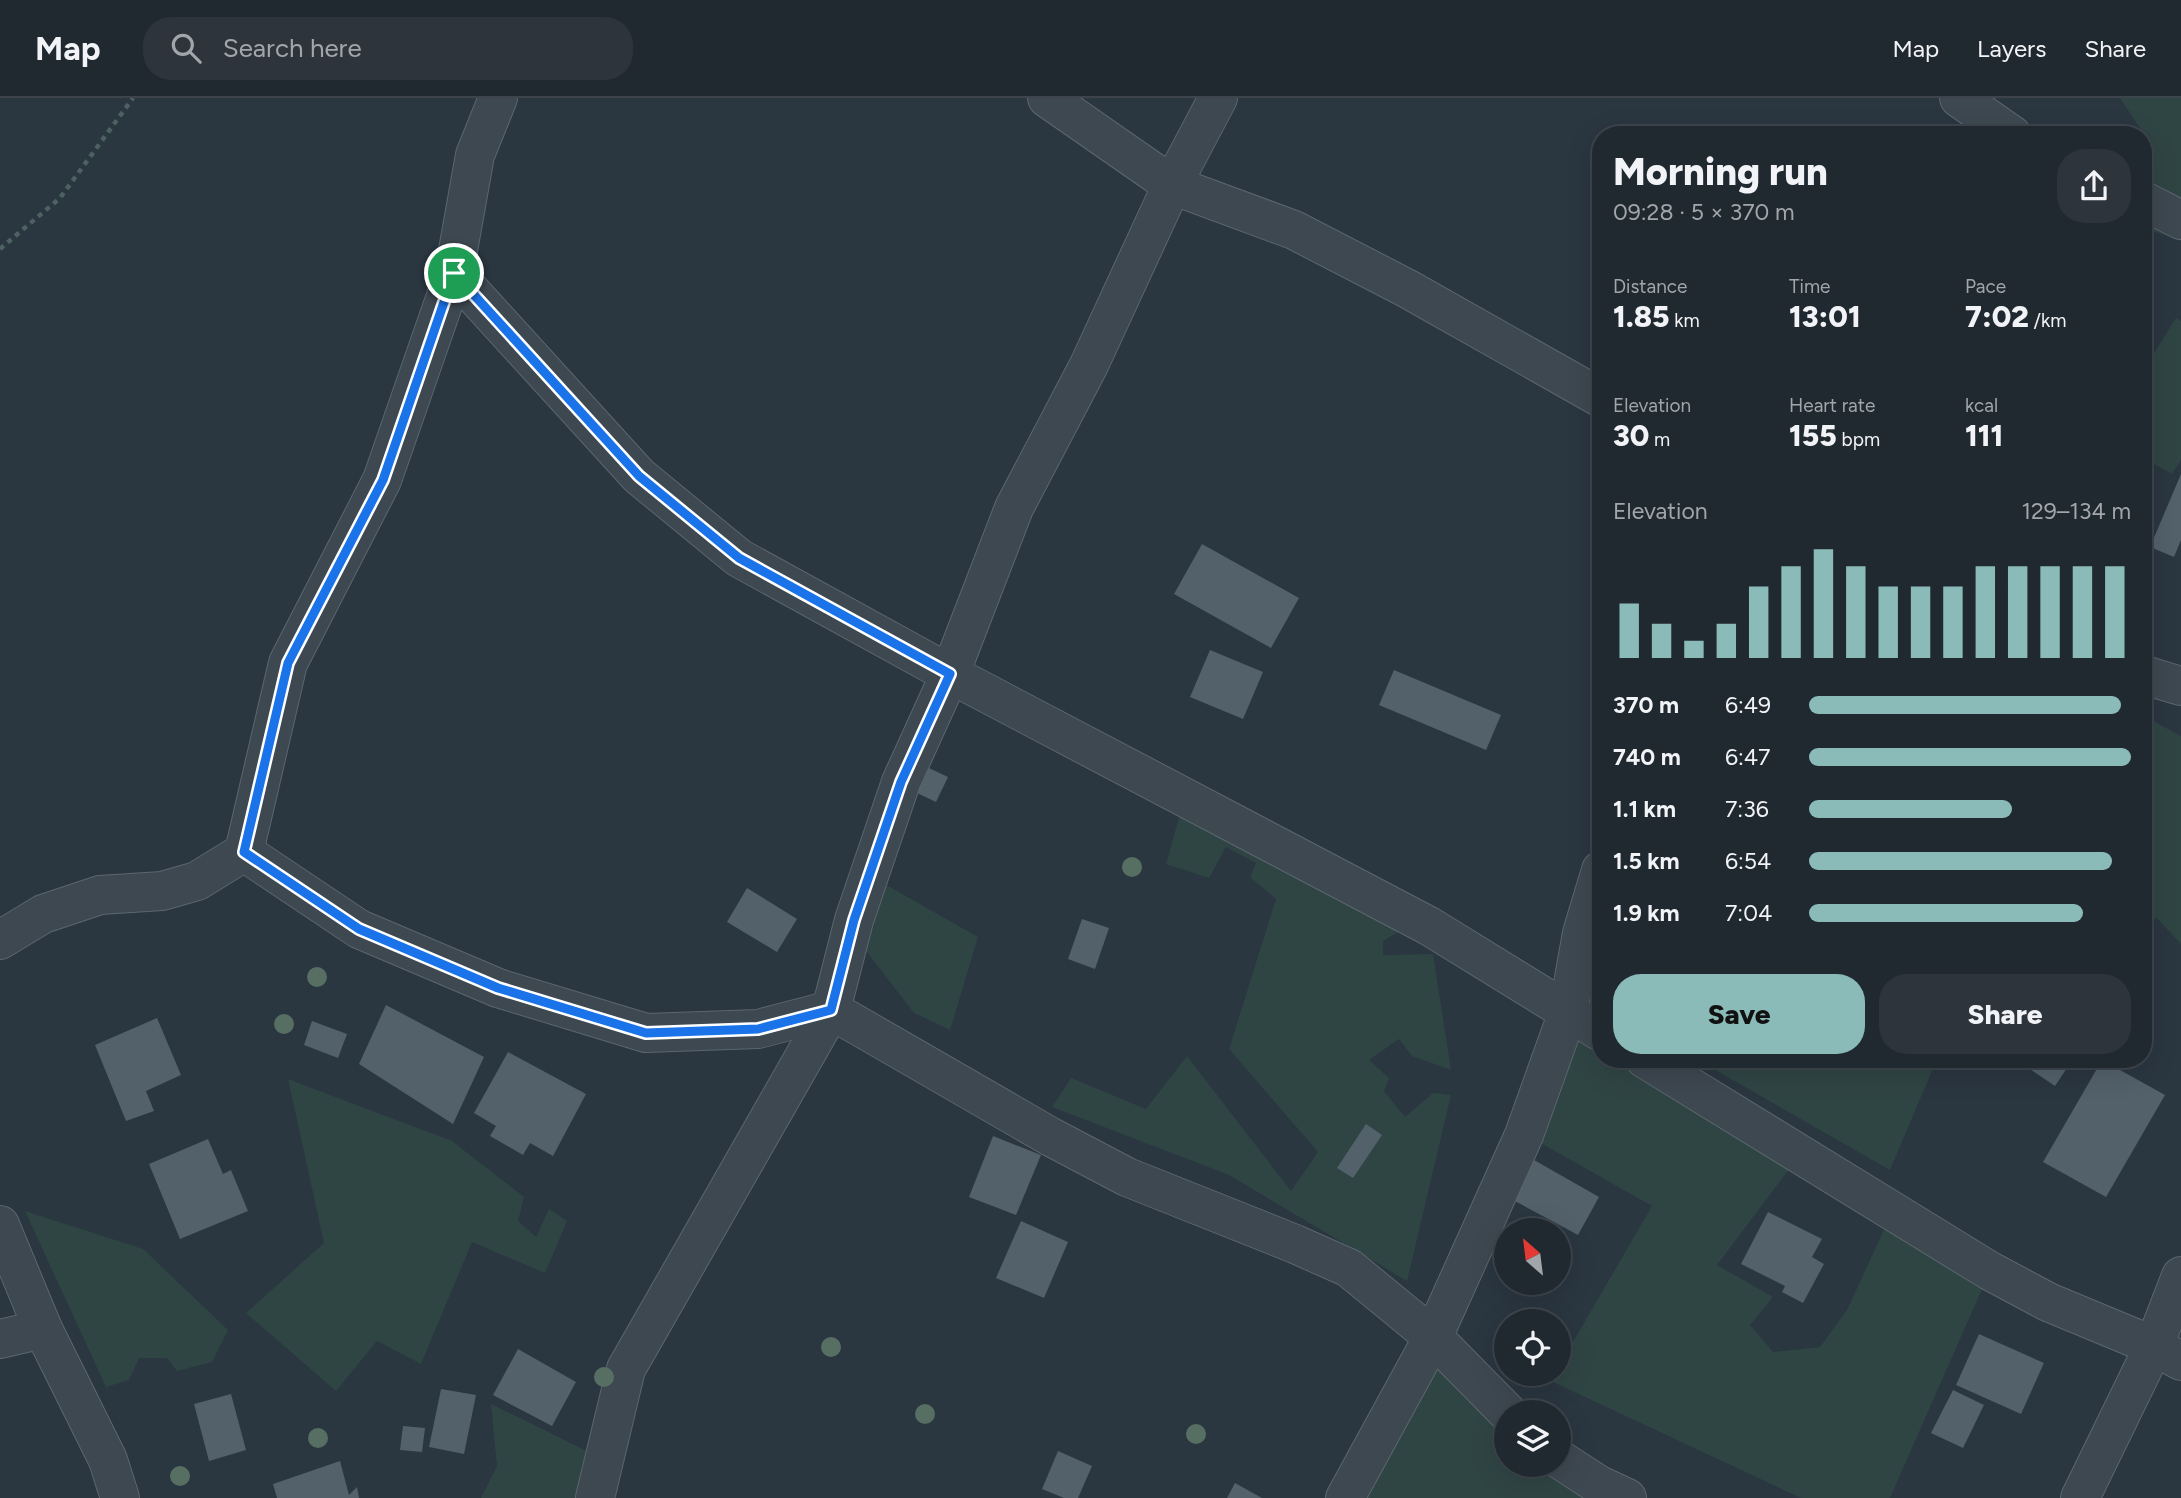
<!DOCTYPE html>
<html lang="en">
<head>
<meta charset="utf-8">
<style>
  :root { --surface:#202830; --page:#2d343c; --text:#f1f3f6; --muted:#a2a6ab; --line:#3d444c; --accent:#8bbbb9 }
  body { margin:0; font-family:Figtree,sans-serif; background:var(--page); color:var(--text); height:100vh; display:flex; flex-direction:column; font-size:26px; white-space:nowrap }
  * { box-sizing:border-box; margin:0 }
  p { font-size:23px; color:var(--muted) }
  .icon { flex:none; width:38px; height:38px; fill:none; stroke:currentColor; stroke-width:2; stroke-linecap:round; stroke-linejoin:round }
  .map { position:relative; flex:1; overflow:hidden }
  .side { position:absolute; left:1592px; top:28px; width:560px; height:942px; display:flex; flex-direction:column; background:var(--surface); border-radius:28px; box-shadow:0 7px 28px #0002,0 0 0 2px var(--line) }
  .side>* { flex:none }
  .needle { width:46px; rotate:332deg }
  .fabs { position:absolute; left:1494px; top:1120px; display:grid; gap:14px }
  .fabs a { display:grid; place-items:center; width:77px; height:77px; border-radius:50%; background:var(--surface); box-shadow:0 7px 28px #0002,0 0 0 2px var(--line); font-size:35px }
  .pin { position:absolute; display:grid; place-items:center; width:60px; height:60px; color:#fff; margin:-30px; border:4px solid #fff; border-radius:50%; box-shadow:0 2px 7px #0007 }
  .round { display:grid; place-items:center; flex:none; width:74px; height:74px; border-radius:28px; background:var(--page) }
  .summary { display:flex; align-items:center; justify-content:space-between; height:119px; padding:0 21px }
  h1 { font-size:38px; font-weight:800; line-height:52px }
  .figures { display:grid; grid-template-columns:repeat(3,1fr); gap:10px; height:119px; padding:7px 21px }
  .figures div { display:grid; align-content:center }
  .figures b { font-size:30px; font-weight:800 }
  .figures small { font-size:19px; font-weight:400 }
  .figures p { font-size:19px }
  .chart { height:196px; padding:14px 21px }
  .chart p { display:flex; justify-content:space-between }
  .chart svg { width:100%; height:126px; margin-top:7px; stroke:var(--accent); stroke-width:6 }
  .cta { display:flex; gap:14px; margin-top:auto; padding:14px 21px }
  .cta a { flex:1; height:80px; border-radius:28px; background:var(--accent); color:#111; font-size:28px; font-weight:800; line-height:80px; text-align:center }
  .cta a+a { background:var(--page); color:var(--text) }
  ul { padding:0 21px; list-style:none; font-size:23px }
  li { display:grid; grid-template-columns:112px 84px 1fr; align-items:center; height:52px }
  li i { height:18px; border-radius:9px; background:var(--accent) }
  header { display:flex; align-items:center; gap:42px; box-sizing:border-box; height:98px; padding:0 35px; background:var(--surface); border-bottom:2px solid var(--line) }
  header strong { font-size:33px }
  nav { display:flex; gap:38px; margin-inline-start:auto; font-size:24px }
  .search { width:490px; height:63px; background:var(--page); display:flex; align-items:center; gap:18px; box-sizing:border-box; padding:0 24px; border-radius:28px; color:var(--muted); font-size:26px }
  .map>svg:first-child { display:block }
</style>
</head>
<body>
<header>
<strong>Map</strong>
<div class="search"><svg class="icon" aria-label="search" viewBox="0 0 24 24"><circle cx="10" cy="10" r="6"/><path d="M15 15l6 6"/></svg>Search here</div>
<nav><a>Map</a><a>Layers</a><a>Share</a></nav>
</header>
<div class="map">
<svg width="2181" height="1400" viewBox="0 0 2181 1400">
  <rect width="100%" height="100%" fill="#2a3640"/>
  <g fill="#2f4544">
    <path d="M2120 0H2181V143L2144 130V50L2149 44Z"/>
    <path d="M2176 220 2181 223V362L2172 376 2154 366 2144 380V271Z"/>
    <path d="M2144 618 2181 638V846L2156 819 2144 844Z"/>
    <path d="M1182 709 1413 825 1383 843V857L1433 856 1451 972 1412 958 1399 941 1369 962 1389 980 1384 993 1405 1019 1433 995 1451 997 1407 1183 1229 1077 1052 1009 1071 980 1146 1011 1187 958 1291 1093 1318 1054 1229 951 1276 801 1250 779 1256 765 1226 749 1209 780 1166 766Z"/>
    <path d="M881 784 978 839 950 932 914 915 860 845Z"/>
    <path d="M1601 849V906L1586 897Z"/>
    <path d="M1578 931 1601 945V961H1626L1793 1066 1717 1167 1773 1199 1750 1227 1773 1254 1820 1249 1847 1212 1887 1125 1986 1182 1890 1400H1801L1551 1283 1555 1276H1559V1268L1652 1108 1539 1044Z"/>
    <path d="M1696 961H1937L1890 1072Z"/>
    <path d="M288 981 452 1043 524 1099 518 1123 536 1139 549 1111 567 1123 545 1175 472 1144 421 1266 377 1243 336 1293 246 1215 324 1145Z"/>
    <path d="M25 1113 143 1151 228 1232 212 1264 177 1273 167 1260H139L129 1282 106 1289Z"/>
    <path d="M1436 1252 1507 1331V1367H1549L1610 1400H1364Z"/>
    <path d="M491 1306 589 1354 580 1400H481L497 1368Z"/>
  </g>
  <g fill="#53616b">
    <path d="M2181 376V442L2174 459 2150 449Z"/>
    <path d="M1202 446 1299 500 1271 550 1174 496Z"/>
    <path d="M1210 552 1263 574 1243 621 1190 599Z"/>
    <path d="M1394 572 1501 617 1486 652 1379 607Z"/>
    <path d="M929 670 948 679 936 704 917 695Z"/>
    <path d="M747 790 797 821 777 854 727 824Z"/>
    <path d="M1082 821 1109 830 1095 871 1068 861Z"/>
    <path d="M386 907 484 959 453 1026 359 966Z"/>
    <path d="M157 920 181 977 146 993 154 1013 126 1023 95 947Z"/>
    <path d="M312 923 347 936 338 960 304 947Z"/>
    <path d="M508 954 586 996 553 1058 530 1045 523 1057 490 1038 496 1028 474 1015Z"/>
    <path d="M2015 961H2073L2055 988Z"/>
    <path d="M2102 962 2165 997 2106 1099 2043 1064Z"/>
    <path d="M1366 1026 1382 1037 1353 1080 1337 1070Z"/>
    <path d="M993 1038 1041 1057 1016 1117 969 1099Z"/>
    <path d="M208 1041 223 1076 231 1072 248 1113 180 1141 149 1066Z"/>
    <path d="M1522 1055 1599 1099 1578 1137 1500 1095Z"/>
    <path d="M1768 1114 1822 1141 1812 1159 1824 1166 1803 1205 1782 1194 1785 1188 1741 1166Z"/>
    <path d="M1021 1123 1068 1144 1044 1200 996 1180Z"/>
    <path d="M1979 1236 2044 1265 2021 1316 1956 1287Z"/>
    <path d="M518 1251 576 1284 552 1328 493 1297Z"/>
    <path d="M441 1291 476 1297 464 1356 429 1349Z"/>
    <path d="M1953 1292 1984 1307 1963 1350 1931 1335Z"/>
    <path d="M231 1296 246 1352 209 1363 194 1306Z"/>
    <path d="M403 1328 425 1330 422 1354 400 1352Z"/>
    <path d="M1058 1353 1092 1368 1078 1400H1064L1042 1391Z"/>
    <path d="M340 1363 349 1397 357 1389 359 1400H277L273 1386Z"/>
    <path d="M1235 1385 1262 1400H1227Z"/>
  </g>
  <g fill="none" stroke-linecap="round" stroke-linejoin="round">
    <defs>
      <g id="minor">
        <path d="M1047 0 1172 87 1294 132 1408 191 1601 300"/>
        <path d="M1959 0 2012 37"/>
        <path d="M2144 103 2181 122"/>
        <path d="M454 175 639 378 739 460 950 576 1429 828 1601 934"/>
        <path d="M2144 577 2181 588"/>
        <path d="M244 754 359 831 498 890 646 935 758 931 831 912 1051 1039 1127 1079 1295 1146 1349 1170 1433 1239 1507 1314"/>
        <path d="M0 842 43 816 100 797 162 793 197 783 244 754 288 565 382 382 454 175 475 57 498 0"/>
        <path d="M1645 961 1990 1173 2048 1204 2154 1248 2181 1263"/>
        <path d="M0 1127 43 1231 108 1362 120 1400"/>
        <path d="M0 1241 43 1231"/>
        <path d="M1559 1361 1599 1387 1627 1400"/>
        <path d="M595 1400 626 1271 831 912 854 822 901 684 950 576 1014 410 1089 267 1172 87 1218 0"/>
        <path d="M1345 1400 1433 1239 1524 1037 1568 914 1582 835 1601 772"/>
        <path d="M2080 1400 2154 1248 2181 1178"/>
      </g>
    </defs>
    <use href="#minor" stroke="#5c666e" stroke-width="40"/>
    <path stroke="#4e6162" stroke-width="4.5" stroke-dasharray="5 5" stroke-linecap="butt" d="M0 151 60 100 133 0"/>
    <use href="#minor" stroke="#3e4851" stroke-width="38"/>
  </g>
  <g fill="#576f63">
    <circle cx="1132" cy="769" r="10"/>
    <circle cx="317" cy="879" r="10"/>
    <circle cx="284" cy="926" r="10"/>
    <circle cx="831" cy="1249" r="10"/>
    <circle cx="604" cy="1279" r="10"/>
    <circle cx="925" cy="1316" r="10"/>
    <circle cx="1196" cy="1336" r="10"/>
    <circle cx="318" cy="1340" r="10"/>
    <circle cx="180" cy="1378" r="10"/>
  </g>
  <g fill="none" stroke-linecap="round" stroke-linejoin="round">
    <defs>
      <path id="route" d="M454 175 639 378 739 460 950 576 901 684 854 822 831 912 758 931 646 935 498 890 359 831 244 754 288 565 383 382Z"/>
    </defs>
    <use href="#route" stroke="#fff" stroke-width="14"/>
    <use href="#route" stroke="#1a73e8" stroke-width="9"/>
  </g>
</svg>
<div class="fabs">
<a><svg class="needle" viewBox="-14 -14 28 28"><path d="M0-13l5 13h-10z" fill="#e53935"/><path d="M0 13l5-13h-10z" fill="#a2a6ab"/></svg></a>
<a><svg class="icon" aria-label="locate" viewBox="0 0 24 24"><circle cx="12" cy="12" r="6"/><path d="M12 2v4M12 18v4M2 12h4M18 12h4"/></svg></a>
<a><svg class="icon" aria-label="layers" viewBox="0 0 24 24"><path d="M12 4l9 5-9 5-9-5zM3 14l9 5 9-5"/></svg></a>
</div>
<div class="pin" style="left:454px;top:175px;background:#1e9e55"><svg class="icon" aria-label="arrive" viewBox="0 0 24 24"><path d="M6 21V4h12l-3 4 3 4H6"/></svg></div>
<section class="side">
<div class="summary"><div><h1>Morning run</h1><p>09:28 · 5 × 370 m</p></div><a class="round"><svg class="icon" aria-label="share" viewBox="0 0 24 24"><path d="M12 15V3M7 8l5-5 5 5M5 13v7h14v-7"/></svg></a></div>
<div class="figures">
<div><p>Distance</p><b>1.85<small> km</small></b></div>
<div><p>Time</p><b>13:01</b></div>
<div><p>Pace</p><b>7:02<small> /km</small></b></div>
</div>
<div class="figures">
<div><p>Elevation</p><b>30<small> m</small></b></div>
<div><p>Heart rate</p><b>155<small> bpm</small></b></div>
<div><p>kcal</p><b>111</b></div>
</div>
<div class="chart"><p><span>Elevation</span>129–134 m</p>
<svg viewBox="0 0 160 44" preserveAspectRatio="none"><path d="M5 44V25M15 44V32M25 44V38M35 44V32M45 44V19M55 44V12M65 44V6M75 44V12M85 44V19M95 44V19M105 44V19M115 44V12M125 44V12M135 44V12M145 44V12M155 44V12"/></svg>
</div>
<ul>
<li><b>370 m</b>6:49<i style="width:97%"></i></li>
<li><b>740 m</b>6:47<i style="width:100%"></i></li>
<li><b>1.1 km</b>7:36<i style="width:63%"></i></li>
<li><b>1.5 km</b>6:54<i style="width:94%"></i></li>
<li><b>1.9 km</b>7:04<i style="width:85%"></i></li>
</ul>
<div class="cta"><a>Save</a><a>Share</a></div>
</section>
</div>
</body>
</html>
